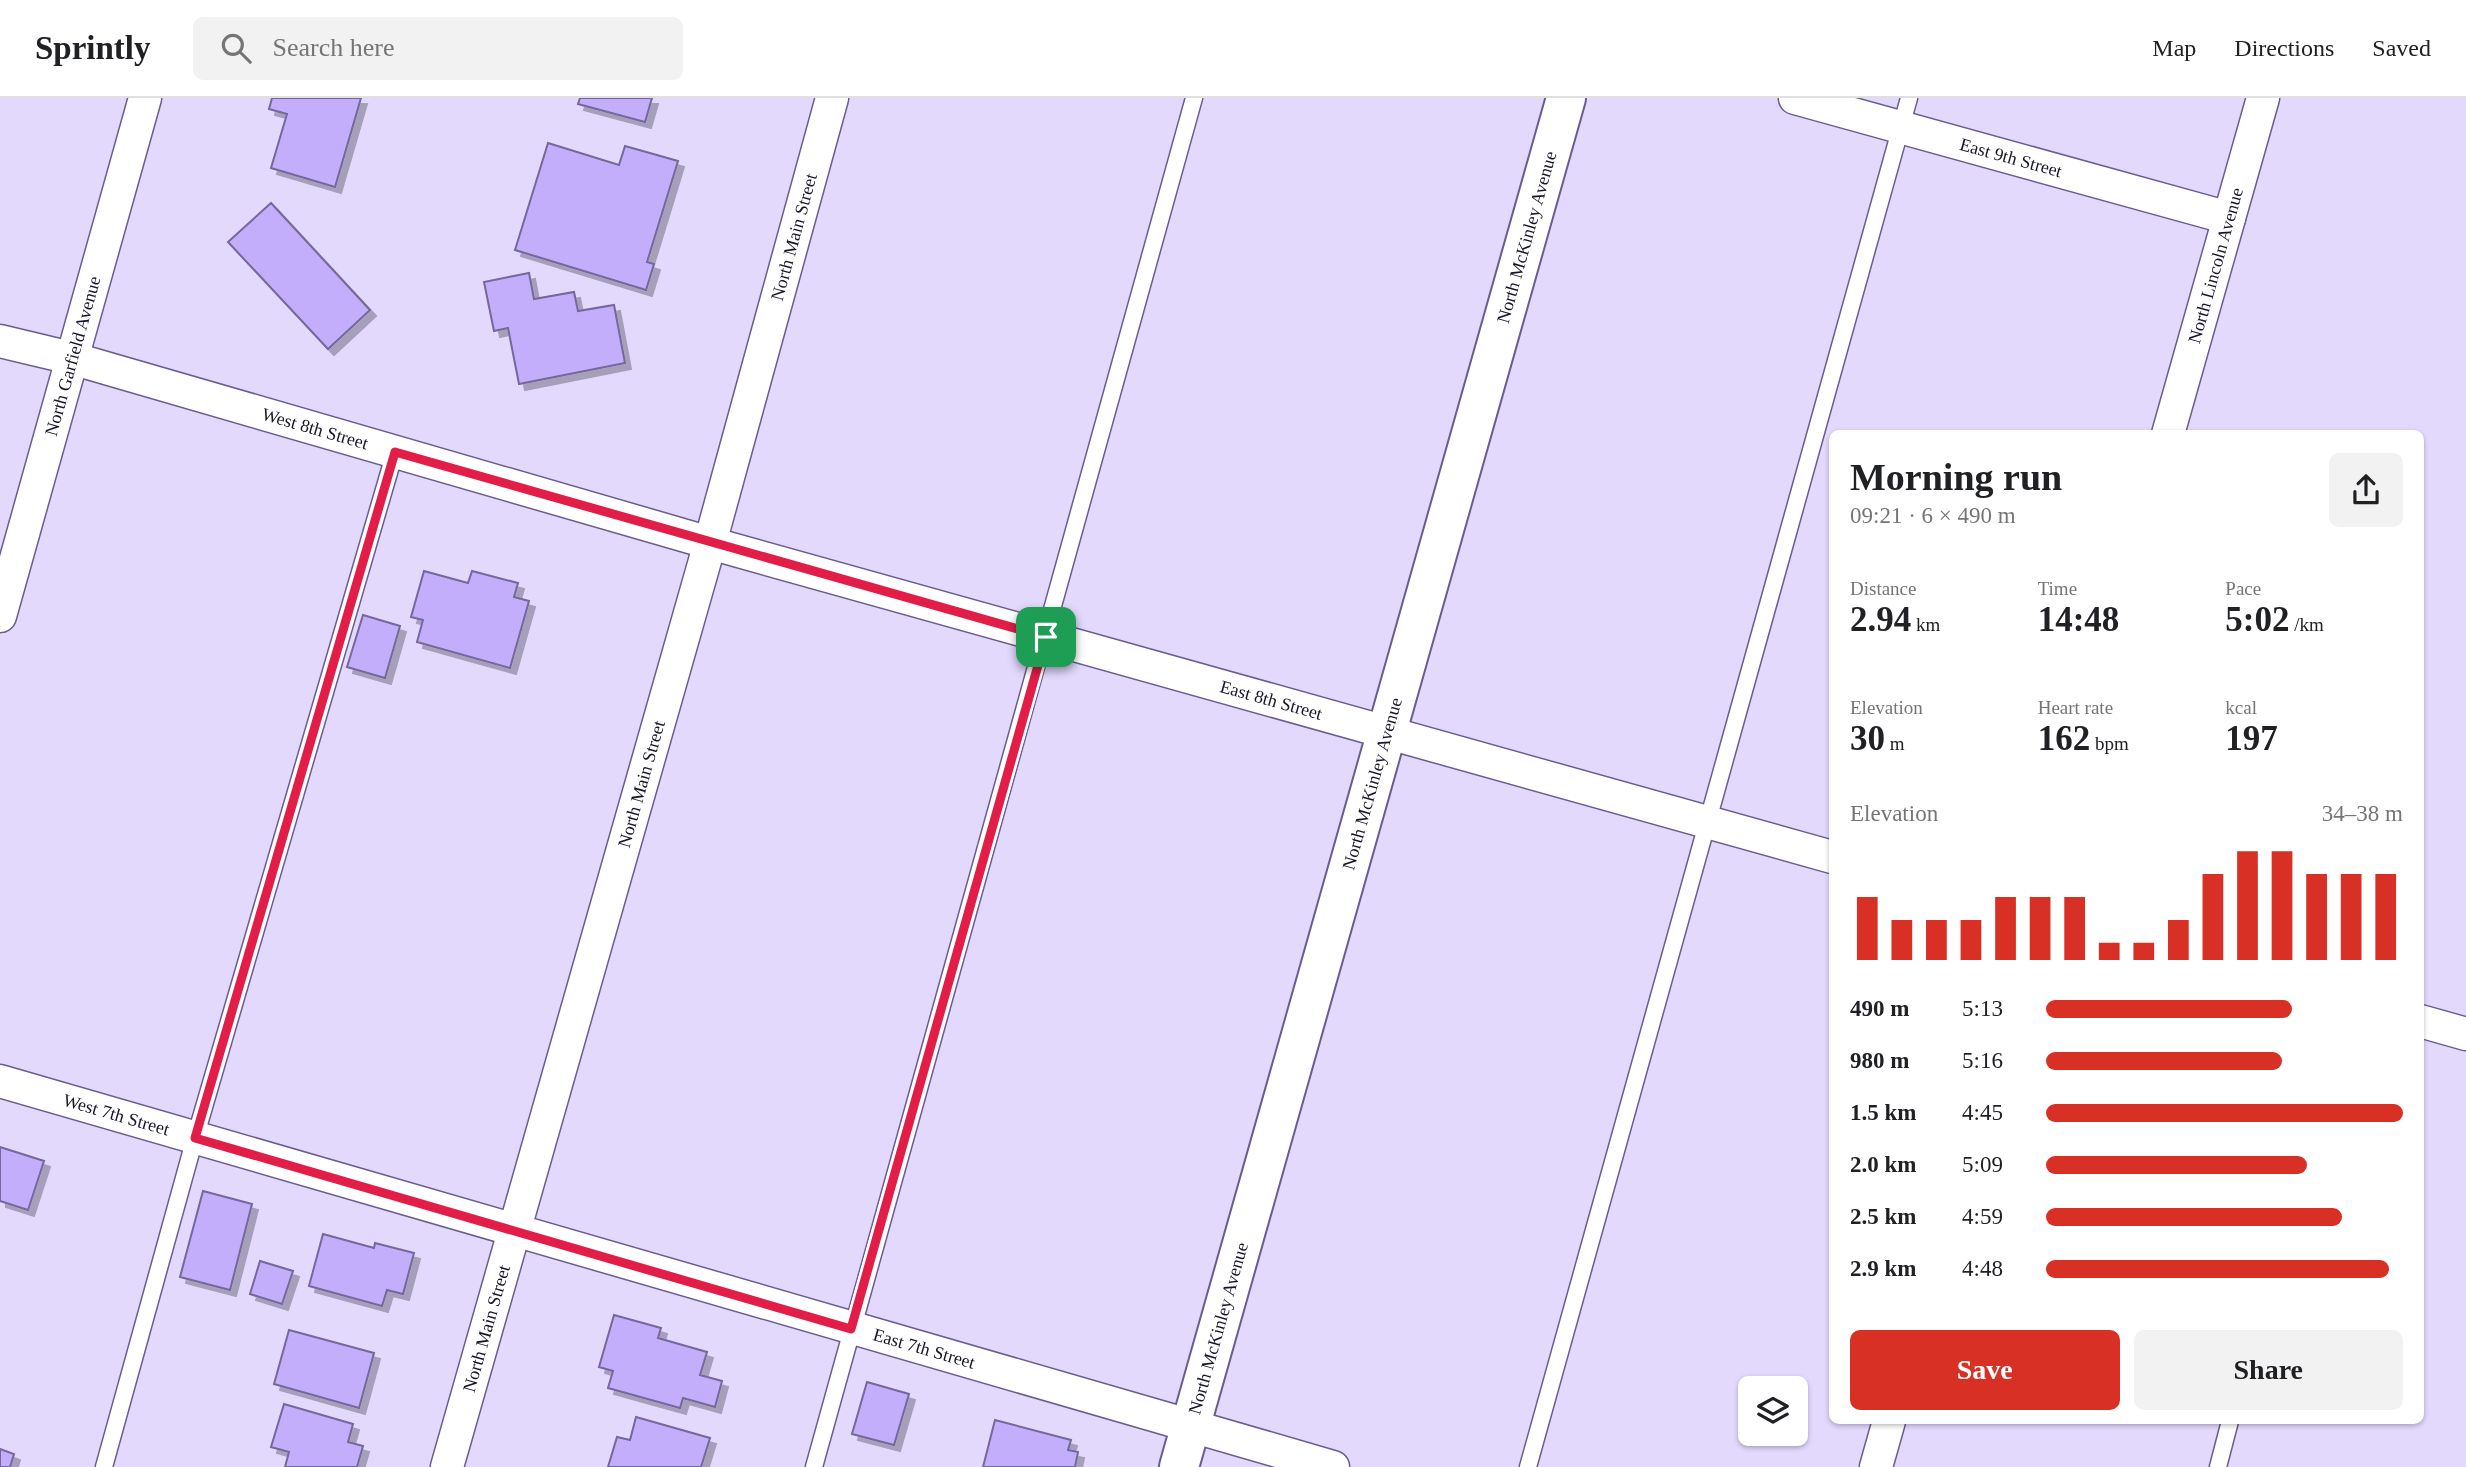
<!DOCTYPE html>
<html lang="en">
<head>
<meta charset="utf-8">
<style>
  :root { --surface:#fff; --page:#f2f2f2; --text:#202124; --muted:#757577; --line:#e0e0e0; --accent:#d93025 }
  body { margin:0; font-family:Georgia,serif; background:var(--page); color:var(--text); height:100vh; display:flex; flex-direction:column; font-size:26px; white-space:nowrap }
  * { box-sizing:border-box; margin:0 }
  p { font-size:23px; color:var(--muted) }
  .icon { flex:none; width:38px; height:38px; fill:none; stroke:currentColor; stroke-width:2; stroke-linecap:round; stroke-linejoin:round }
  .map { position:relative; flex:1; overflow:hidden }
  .sheet { position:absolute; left:1829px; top:332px; width:595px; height:994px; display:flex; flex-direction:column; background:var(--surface); border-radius:10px; box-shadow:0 2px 5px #0004 }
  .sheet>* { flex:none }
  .buttons { position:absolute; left:1738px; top:1278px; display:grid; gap:14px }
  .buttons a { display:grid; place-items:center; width:70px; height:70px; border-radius:10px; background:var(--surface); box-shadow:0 2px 5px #0004; font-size:35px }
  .pin { position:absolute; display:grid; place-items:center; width:60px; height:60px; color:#fff; margin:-30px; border-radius:14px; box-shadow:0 4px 10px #0006 }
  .round { display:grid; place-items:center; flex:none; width:74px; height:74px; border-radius:10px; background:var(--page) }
  .head { display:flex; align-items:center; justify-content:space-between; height:119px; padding:0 21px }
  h1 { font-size:38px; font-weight:700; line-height:52px }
  .metrics { display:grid; grid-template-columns:repeat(3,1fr); gap:10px; height:119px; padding:7px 21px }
  .metrics div { display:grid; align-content:center }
  .metrics b { font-size:35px; font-weight:700 }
  .metrics small { font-size:19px; font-weight:400 }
  .metrics p { font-size:19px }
  .chart { height:196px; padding:14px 21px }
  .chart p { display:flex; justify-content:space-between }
  .chart svg { width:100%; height:126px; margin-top:7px; stroke:var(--accent); stroke-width:6 }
  .button { display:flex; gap:14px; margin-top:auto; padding:14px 21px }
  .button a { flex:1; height:80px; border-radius:10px; background:var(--accent); color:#fff; font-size:28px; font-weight:700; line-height:80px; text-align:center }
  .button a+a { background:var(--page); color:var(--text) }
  ul { padding:0 21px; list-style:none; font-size:23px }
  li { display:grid; grid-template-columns:112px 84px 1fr; align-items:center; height:52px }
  li i { height:18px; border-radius:9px; background:var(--accent) }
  header { display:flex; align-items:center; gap:42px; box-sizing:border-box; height:98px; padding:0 35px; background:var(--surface); border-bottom:2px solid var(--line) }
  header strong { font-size:33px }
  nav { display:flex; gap:38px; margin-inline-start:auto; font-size:24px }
  .search { width:490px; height:63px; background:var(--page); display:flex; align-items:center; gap:18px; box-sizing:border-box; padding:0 24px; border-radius:10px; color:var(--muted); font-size:26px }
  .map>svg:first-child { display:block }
</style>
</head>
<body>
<header>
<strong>Sprintly</strong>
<div class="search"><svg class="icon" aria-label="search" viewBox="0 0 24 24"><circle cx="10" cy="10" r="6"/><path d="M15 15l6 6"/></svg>Search here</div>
<nav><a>Map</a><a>Directions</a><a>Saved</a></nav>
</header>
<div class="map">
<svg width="2466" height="1369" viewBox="0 0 2466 1369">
  <defs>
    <filter id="shadow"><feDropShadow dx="6" dy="6" stdDeviation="0" flood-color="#0004"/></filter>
  </defs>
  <rect width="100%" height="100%" fill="#e2d9fd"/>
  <g fill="#c3aefc" stroke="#75679b" stroke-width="2" filter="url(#shadow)">
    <path d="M272 0H361L335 89 271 70 287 16 269 11Z"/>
    <path d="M580 0H652L645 24 578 6Z"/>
    <path d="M548 45 619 67 625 48 678 63 647 164 654 166 646 192 515 152Z"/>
    <path d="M271 105 370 212 328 251 228 144Z"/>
    <path d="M529 175 534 201 574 194 578 213 614 207 625 265 519 286 508 230 494 233 484 184Z"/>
    <path d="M424 473 468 485 472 473 518 485 514 499 529 503 510 570 417 544 423 522 411 519Z"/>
    <path d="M363 517 400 528 385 580 347 569Z"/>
    <path d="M0 1049 44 1063 28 1112 0 1103Z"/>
    <path d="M203 1093 252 1106 230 1192 180 1179Z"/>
    <path d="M323 1136 374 1150 375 1145 414 1155 403 1196 387 1192 382 1208 309 1188Z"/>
    <path d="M260 1163 293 1173 282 1206 250 1196Z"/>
    <path d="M614 1217 661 1230 658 1240 707 1254 700 1277 722 1283 715 1309 683 1300 680 1310 608 1290 613 1273 599 1269Z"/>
    <path d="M289 1232 374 1255 359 1310 274 1286Z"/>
    <path d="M867 1284 909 1296 894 1347 852 1336Z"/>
    <path d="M284 1306 353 1326 348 1344 363 1348 357 1369H285L289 1354 271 1349Z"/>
    <path d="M636 1319 710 1340 701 1369H608L617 1339 630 1342Z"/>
    <path d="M995 1322 1071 1342 1068 1352 1078 1354 1075 1369H983Z"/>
    <path d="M0 1351 14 1356 10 1369H0Z"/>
  </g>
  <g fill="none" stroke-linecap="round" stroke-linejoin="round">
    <defs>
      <g id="lane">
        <path d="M104 1369 195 1040 395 354"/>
        <path d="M814 1369 1194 0"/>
        <path d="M1528 1369 1909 0"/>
        <path d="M2218 1369 2230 1323"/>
      </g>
      <g id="street">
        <path id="s1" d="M1795 0 2229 120"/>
        <path id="s2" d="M0 243 71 260 710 445 1832 759"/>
        <path id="s3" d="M2168 336 2263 0"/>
        <path id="s4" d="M0 518 145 0"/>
        <path d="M2420 923 2466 936"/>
        <path id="s5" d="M0 983 1333 1369"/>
        <path id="s6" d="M447 1369 710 445 832 0"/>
        <path d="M1876 1369 1889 1323"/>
      </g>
      <g id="secondary">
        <path id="s7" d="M1179 1369 1566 0"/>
      </g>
    </defs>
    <use href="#lane" stroke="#6b5c90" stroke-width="19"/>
    <use href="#street" stroke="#6b5c90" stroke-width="35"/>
    <use href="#secondary" stroke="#6b5c90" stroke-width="42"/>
    <use href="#lane" stroke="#fff" stroke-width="16"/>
    <use href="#street" stroke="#fff" stroke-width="32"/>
    <use href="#secondary" stroke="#fff" stroke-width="38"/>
  </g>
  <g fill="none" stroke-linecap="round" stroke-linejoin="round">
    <defs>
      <path id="route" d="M395 354 1046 539 851 1231 195 1040Z"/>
    </defs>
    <use href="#route" stroke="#fff" stroke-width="14"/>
    <use href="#route" stroke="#e11d48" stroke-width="9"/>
  </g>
  <g text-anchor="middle" stroke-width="7" stroke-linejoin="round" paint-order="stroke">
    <g font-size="18" fill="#1a1429" stroke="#edeaf6">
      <text dy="6" stroke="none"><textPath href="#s1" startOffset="224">East 9th Street</textPath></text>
      <text dy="6" stroke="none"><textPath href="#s6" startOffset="1278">North Main Street</textPath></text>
      <text dy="6" stroke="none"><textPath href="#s7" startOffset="1278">North McKinley Avenue</textPath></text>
      <text dy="6" stroke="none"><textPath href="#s3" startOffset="175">North Lincoln Avenue</textPath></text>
      <text dy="6" stroke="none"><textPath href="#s4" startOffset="270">North Garfield Avenue</textPath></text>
      <text dy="6" stroke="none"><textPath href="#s2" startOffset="327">West 8th Street</textPath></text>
      <text dy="6" stroke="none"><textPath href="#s2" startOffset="1321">East 8th Street</textPath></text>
      <text dy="6" stroke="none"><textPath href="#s6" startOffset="710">North Main Street</textPath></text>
      <text dy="6" stroke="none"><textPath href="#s7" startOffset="710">North McKinley Avenue</textPath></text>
      <text dy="6" stroke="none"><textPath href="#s5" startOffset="121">West 7th Street</textPath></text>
      <text dy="6" stroke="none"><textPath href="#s6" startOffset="144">North Main Street</textPath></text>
      <text dy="6" stroke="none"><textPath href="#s7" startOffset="144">North McKinley Avenue</textPath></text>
      <text dy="6" stroke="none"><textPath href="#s5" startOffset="962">East 7th Street</textPath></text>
    </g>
  </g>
</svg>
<div class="buttons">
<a><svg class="icon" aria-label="layers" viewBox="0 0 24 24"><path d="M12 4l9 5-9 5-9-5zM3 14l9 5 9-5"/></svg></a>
</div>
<div class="pin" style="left:1046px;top:539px;background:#1e9e55"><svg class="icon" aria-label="arrive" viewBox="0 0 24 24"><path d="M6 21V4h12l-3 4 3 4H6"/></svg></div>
<section class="sheet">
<div class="head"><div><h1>Morning run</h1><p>09:21 · 6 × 490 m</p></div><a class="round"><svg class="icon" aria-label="share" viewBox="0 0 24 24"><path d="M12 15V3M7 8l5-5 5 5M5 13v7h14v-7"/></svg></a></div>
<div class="metrics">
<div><p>Distance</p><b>2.94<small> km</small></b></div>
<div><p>Time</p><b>14:48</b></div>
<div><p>Pace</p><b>5:02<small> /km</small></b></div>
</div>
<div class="metrics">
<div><p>Elevation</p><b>30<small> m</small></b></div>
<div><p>Heart rate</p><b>162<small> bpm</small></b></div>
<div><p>kcal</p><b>197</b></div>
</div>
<div class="chart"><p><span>Elevation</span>34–38 m</p>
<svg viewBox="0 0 160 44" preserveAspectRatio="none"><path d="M5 44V22M15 44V30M25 44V30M35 44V30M45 44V22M55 44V22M65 44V22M75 44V38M85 44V38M95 44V30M105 44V14M115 44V6M125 44V6M135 44V14M145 44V14M155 44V14"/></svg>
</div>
<ul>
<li><b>490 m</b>5:13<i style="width:69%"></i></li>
<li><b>980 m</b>5:16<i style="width:66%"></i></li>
<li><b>1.5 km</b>4:45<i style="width:100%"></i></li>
<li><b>2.0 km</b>5:09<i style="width:73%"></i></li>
<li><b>2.5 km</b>4:59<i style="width:83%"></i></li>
<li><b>2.9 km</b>4:48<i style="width:96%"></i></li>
</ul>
<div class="button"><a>Save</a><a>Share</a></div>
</section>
</div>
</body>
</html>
